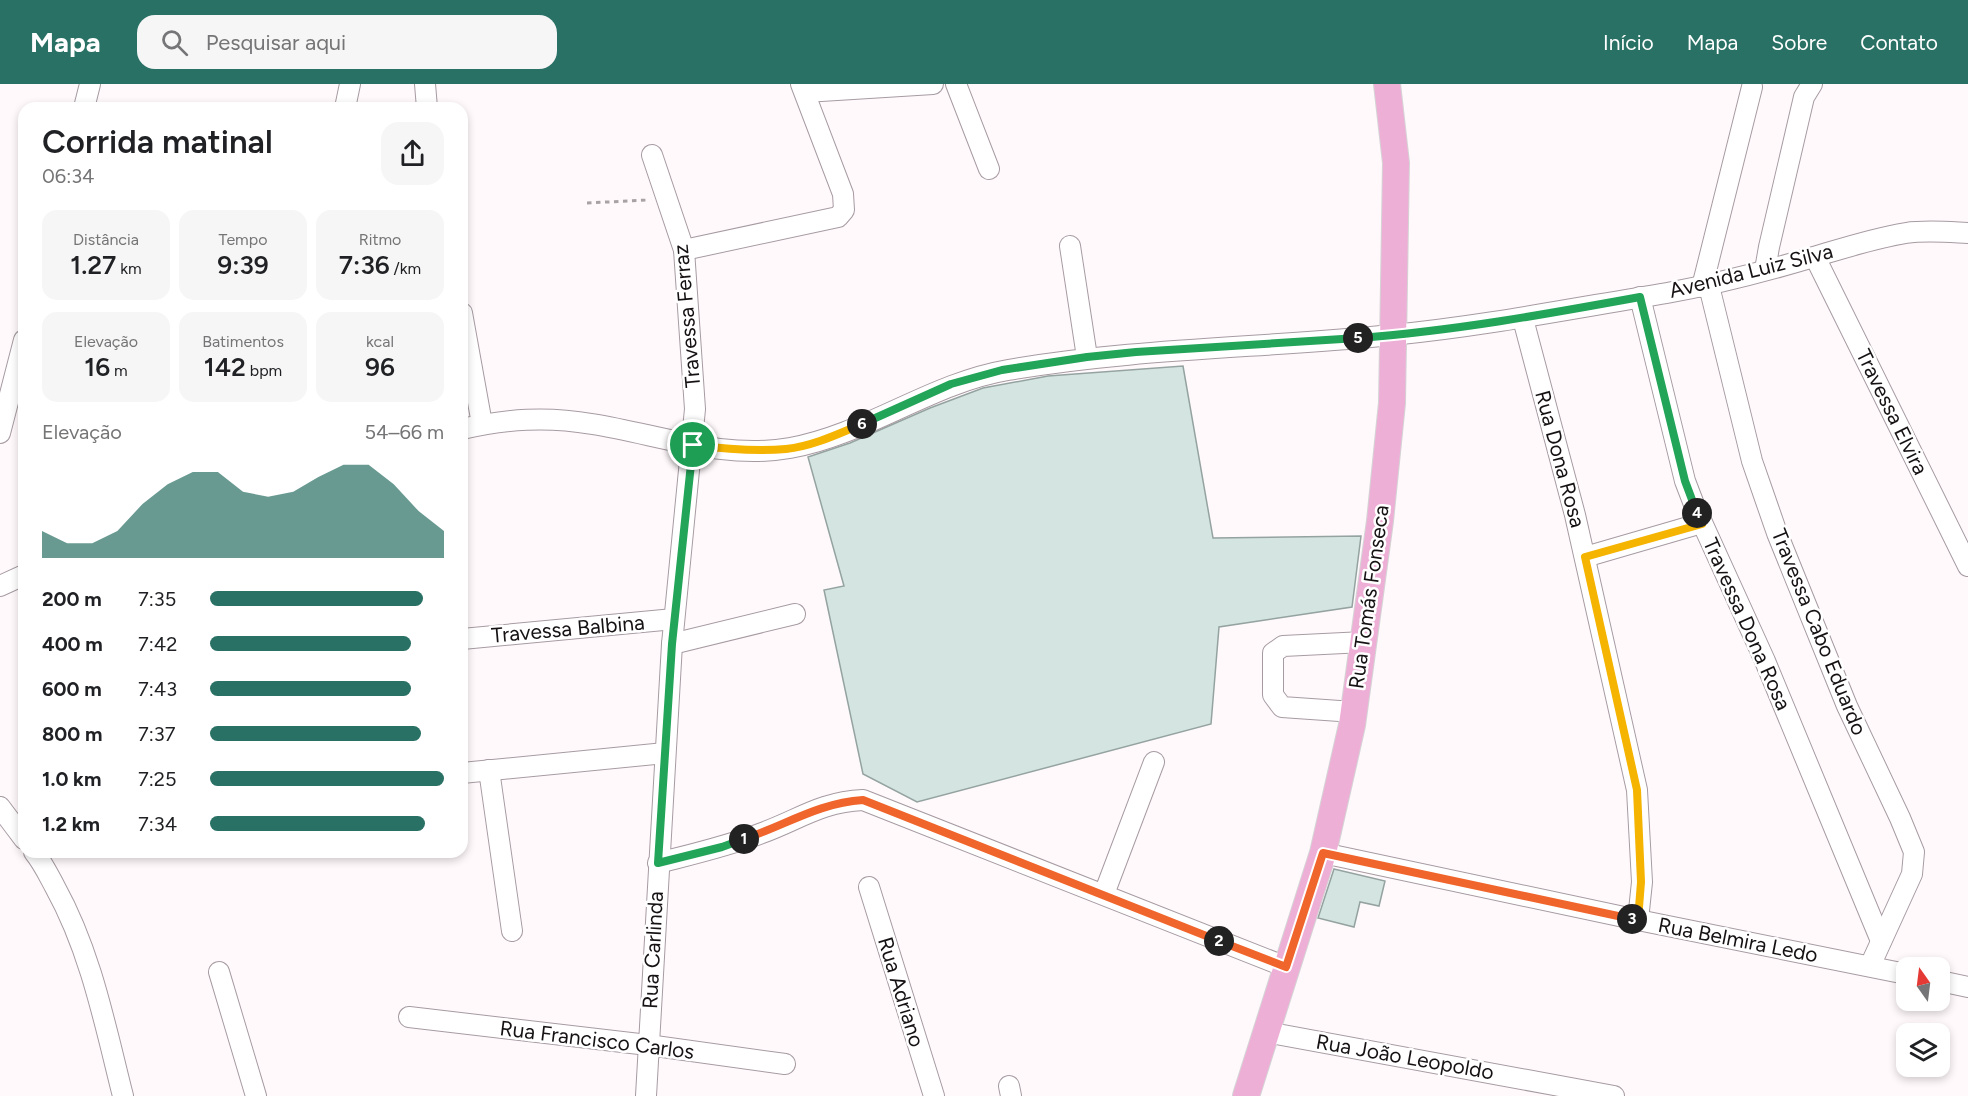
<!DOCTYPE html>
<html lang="pt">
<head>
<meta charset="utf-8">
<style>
  :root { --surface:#fff; --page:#f6f6f6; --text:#202124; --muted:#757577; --accent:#297065 }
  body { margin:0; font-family:Figtree,sans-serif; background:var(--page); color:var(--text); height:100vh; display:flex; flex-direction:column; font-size:22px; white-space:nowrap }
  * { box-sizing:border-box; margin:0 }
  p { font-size:20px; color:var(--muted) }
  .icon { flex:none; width:33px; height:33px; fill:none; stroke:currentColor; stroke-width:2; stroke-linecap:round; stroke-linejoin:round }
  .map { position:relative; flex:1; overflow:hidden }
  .sheet { position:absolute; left:18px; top:18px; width:450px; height:756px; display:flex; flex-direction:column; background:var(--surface); border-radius:18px; box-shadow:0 3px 9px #0003 }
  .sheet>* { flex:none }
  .needle { width:39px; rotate:346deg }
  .buttons { position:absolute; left:1896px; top:873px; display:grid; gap:12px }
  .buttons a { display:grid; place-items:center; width:54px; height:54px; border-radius:12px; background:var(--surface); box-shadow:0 3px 9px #0003; font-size:30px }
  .pin { position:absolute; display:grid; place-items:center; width:51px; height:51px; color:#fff; margin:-26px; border:3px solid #fff; border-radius:50%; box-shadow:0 2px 6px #0007 }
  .km { position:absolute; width:30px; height:30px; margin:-15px; border-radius:50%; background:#222; color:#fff; font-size:16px; line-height:30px; text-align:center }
  .round { display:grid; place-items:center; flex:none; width:63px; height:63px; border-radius:18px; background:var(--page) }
  .overview { display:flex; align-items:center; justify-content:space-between; height:102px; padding:0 24px }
  h1 { font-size:33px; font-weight:600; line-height:45px }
  .stats { display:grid; grid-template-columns:repeat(3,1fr); gap:9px; height:102px; padding:6px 24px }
  .stats div { display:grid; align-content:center; border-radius:15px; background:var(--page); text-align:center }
  .stats b { font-size:26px; font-weight:600 }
  .stats small { font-size:16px; font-weight:400 }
  .stats p { font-size:16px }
  .chart { height:168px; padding:12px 24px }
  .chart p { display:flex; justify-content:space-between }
  .chart svg { width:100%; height:108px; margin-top:6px; fill:var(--accent); opacity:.7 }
  ul { padding:0 24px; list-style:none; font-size:20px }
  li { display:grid; grid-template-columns:96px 72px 1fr; align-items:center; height:45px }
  li i { height:15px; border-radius:8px; background:var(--accent) }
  header { display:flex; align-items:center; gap:36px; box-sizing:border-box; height:84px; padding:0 30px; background:var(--accent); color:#fff }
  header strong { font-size:28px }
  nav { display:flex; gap:33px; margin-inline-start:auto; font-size:21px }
  .search { width:420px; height:54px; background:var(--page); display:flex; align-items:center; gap:15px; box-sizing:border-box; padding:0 21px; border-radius:18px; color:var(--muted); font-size:22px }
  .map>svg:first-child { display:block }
</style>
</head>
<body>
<header>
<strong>Mapa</strong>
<div class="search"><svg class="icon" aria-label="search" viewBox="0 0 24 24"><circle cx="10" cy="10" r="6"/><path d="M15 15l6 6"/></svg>Pesquisar aqui</div>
<nav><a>Início</a><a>Mapa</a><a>Sobre</a><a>Contato</a></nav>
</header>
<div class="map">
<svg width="1968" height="1012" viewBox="0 0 1968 1012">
  <rect width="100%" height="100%" fill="#fff9fc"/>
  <g fill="#d4e4e1" stroke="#94a3a0" stroke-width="1.5">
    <path d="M1183 282 1213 454 1361 452 1352 523 1219 543 1211 640 917 718 863 690 824 506 844 502 808 373 850 359 930 324 983 304 1048 292Z"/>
    <path d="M1334 785 1385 797 1379 822 1360 818 1354 843 1318 834Z"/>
  </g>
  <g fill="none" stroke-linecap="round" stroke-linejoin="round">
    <defs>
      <g id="minor">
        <path d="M425 0 427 24"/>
        <path d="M956 0 989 85"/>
        <path d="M805 8 933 0"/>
        <path d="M84 24 90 0"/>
        <path d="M345 24 350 0"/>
        <path d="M1070 162 1087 273"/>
        <path d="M684 166 838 133 844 126 843 110 801 0"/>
        <path d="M1815 173 1968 482"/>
        <path d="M1765 186 1769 163 1804 13 1812 0"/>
        <path d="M1709 202 1752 377 1777 449 1847 622 1900 734 1914 768 1912 790 1870 882"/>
        <path d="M1702 203 1752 3"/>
        <path d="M1640 213 1685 397 1695 423 1765 577 1881 857"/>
        <path d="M462 229 482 340"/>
        <path d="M1523 235 1575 431 1637 706 1642 798 1638 836"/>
        <path d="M462 345C507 335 546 332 592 340 657 350 723 376 790 364 867 350 931 299 1008 286 1135 264 1264 264 1392 251 1484 242 1575 224 1667 209 1717 200 1767 187 1817 172 1847 163 1875 154 1906 149 1926 146 1948 148 1968 149"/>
        <path d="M0 349 24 256"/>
        <path d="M1585 473 1702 439"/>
        <path d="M0 502 24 491"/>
        <path d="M462 555 674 535"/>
        <path d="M672 560 795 530"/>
        <path d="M1354 628 1282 623 1273 611V569L1283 562 1364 558"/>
        <path d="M489 686 512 847"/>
        <path d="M462 689 665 669"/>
        <path d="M0 723 24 755"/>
        <path d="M34 768C43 779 49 792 55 803 91 868 105 941 123 1012"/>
        <path d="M1323 769 1638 836 1906 890"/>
        <path d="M658 779C693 770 728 762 762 749 800 735 821 718 863 716L1286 883"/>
        <path d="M869 803 934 1012"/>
        <path d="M1104 810 1154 678"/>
        <path d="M219 888 256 1012"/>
        <path d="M1940 897 1968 903"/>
        <path d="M409 933 648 961 785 980"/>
        <path d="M1266 948 1614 1012"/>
        <path d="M1009 1002 1011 1012"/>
        <path d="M646 1012 672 560 695 325 684 166 652 71"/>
      </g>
      <path id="major" d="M1246 1012 1323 769 1352 641 1380 437 1392 319 1396 79 1387 0"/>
    </defs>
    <use href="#minor" stroke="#a79ba2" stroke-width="22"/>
    <use href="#major" stroke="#d5d4d5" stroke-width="28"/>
    <path stroke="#a8a2a5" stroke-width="3" stroke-dasharray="4.5 4.5" stroke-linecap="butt" d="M587 119 648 116"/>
    <use href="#minor" stroke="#fff" stroke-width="20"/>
    <use href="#major" stroke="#eeafd7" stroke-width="26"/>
  </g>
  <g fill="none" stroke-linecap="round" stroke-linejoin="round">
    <defs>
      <path id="split-1" d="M693 361 672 560 658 779 722 763 744 755"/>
      <path id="split-2" d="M744 755C786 741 818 719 863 716L1219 857"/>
      <path id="split-3" d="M1219 857 1286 883 1323 769 1632 835"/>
      <path id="split-4" d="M1632 835 1638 836 1641 798 1637 706 1585 473 1702 440 1697 429"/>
      <path id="split-5" d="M1358 254C1453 247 1547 230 1640 213L1685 397 1697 429"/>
      <path id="split-6" d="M862 340 951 300 1002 286 1087 273 1136 268 1358 254"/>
      <path id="split-7" d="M693 361C724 365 755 368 786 365 813 362 838 350 862 340"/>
    </defs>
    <use href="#split-1" stroke="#fff" stroke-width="12"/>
    <use href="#split-2" stroke="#fff" stroke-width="12"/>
    <use href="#split-3" stroke="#fff" stroke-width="12"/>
    <use href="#split-4" stroke="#fff" stroke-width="12"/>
    <use href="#split-5" stroke="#fff" stroke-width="12"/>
    <use href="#split-6" stroke="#fff" stroke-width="12"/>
    <use href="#split-7" stroke="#fff" stroke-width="12"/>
    <use href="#split-1" stroke="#22a559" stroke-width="8"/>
    <use href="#split-2" stroke="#f0652b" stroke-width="8"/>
    <use href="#split-3" stroke="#f0652b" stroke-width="8"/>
    <use href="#split-4" stroke="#f5b400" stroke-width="8"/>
    <use href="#split-5" stroke="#22a559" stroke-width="8"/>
    <use href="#split-6" stroke="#22a559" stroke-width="8"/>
    <use href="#split-7" stroke="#f5b400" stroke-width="8"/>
  </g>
  <g text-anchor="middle" stroke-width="5" stroke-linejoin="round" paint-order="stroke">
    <g font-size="21" fill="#161214" stroke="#fff">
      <text transform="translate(1751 187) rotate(-14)" y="7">Avenida Luiz Silva</text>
      <text transform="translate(687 232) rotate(-95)" y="7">Travessa Ferraz</text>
      <text transform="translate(1892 328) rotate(64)" y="7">Travessa Elvira</text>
      <text transform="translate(1560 375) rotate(75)" y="7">Rua Dona Rosa</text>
      <text transform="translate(1369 513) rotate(-82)" y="7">Rua Tomás Fonseca</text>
      <text transform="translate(1747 540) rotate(66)" y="7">Travessa Dona Rosa</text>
      <text transform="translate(568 545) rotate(-5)" y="7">Travessa Balbina</text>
      <text transform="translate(1819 548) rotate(68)" y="7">Travessa Cabo Eduardo</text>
      <text transform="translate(1738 856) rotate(11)" y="7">Rua Belmira Ledo</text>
      <text transform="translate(653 866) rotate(-87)" y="7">Rua Carlinda</text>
      <text transform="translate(901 908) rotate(73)" y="7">Rua Adriano</text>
      <text transform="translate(597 956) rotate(7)" y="7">Rua Francisco Carlos</text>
      <text transform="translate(1405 973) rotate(10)" y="7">Rua João Leopoldo</text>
    </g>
  </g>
</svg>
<div class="buttons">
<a><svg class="needle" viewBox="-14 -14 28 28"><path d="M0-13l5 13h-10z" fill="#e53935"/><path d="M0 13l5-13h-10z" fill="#757577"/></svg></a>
<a><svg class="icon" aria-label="layers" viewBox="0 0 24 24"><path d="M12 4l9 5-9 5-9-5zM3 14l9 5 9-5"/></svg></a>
</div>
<div class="pin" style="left:693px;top:361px;background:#1e9e55"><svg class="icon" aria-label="arrive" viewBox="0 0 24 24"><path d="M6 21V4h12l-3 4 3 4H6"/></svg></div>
<b class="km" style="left:744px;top:755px">1</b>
<b class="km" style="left:1219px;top:857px">2</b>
<b class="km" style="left:1632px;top:835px">3</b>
<b class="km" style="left:1697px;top:429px">4</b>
<b class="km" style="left:1358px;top:254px">5</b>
<b class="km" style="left:862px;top:340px">6</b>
<section class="sheet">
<div class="overview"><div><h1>Corrida matinal</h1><p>06:34</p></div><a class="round"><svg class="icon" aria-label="share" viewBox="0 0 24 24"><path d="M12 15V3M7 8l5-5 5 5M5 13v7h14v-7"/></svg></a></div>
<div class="stats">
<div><p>Distância</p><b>1.27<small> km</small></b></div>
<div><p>Tempo</p><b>9:39</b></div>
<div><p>Ritmo</p><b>7:36<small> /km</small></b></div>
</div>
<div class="stats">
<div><p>Elevação</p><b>16<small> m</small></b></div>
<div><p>Batimentos</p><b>142<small> bpm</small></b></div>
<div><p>kcal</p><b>96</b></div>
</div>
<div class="chart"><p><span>Elevação</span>54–66 m</p>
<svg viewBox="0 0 160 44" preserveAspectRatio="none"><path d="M0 44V33L10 38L20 38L30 33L40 22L50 14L60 9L70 9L80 17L90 19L100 17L110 11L120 6L130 6L140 14L150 25L160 33V44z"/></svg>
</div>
<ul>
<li><b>200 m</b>7:35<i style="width:91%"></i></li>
<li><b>400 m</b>7:42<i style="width:86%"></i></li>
<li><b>600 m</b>7:43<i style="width:86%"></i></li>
<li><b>800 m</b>7:37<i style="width:90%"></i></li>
<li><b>1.0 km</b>7:25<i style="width:100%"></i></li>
<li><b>1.2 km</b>7:34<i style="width:92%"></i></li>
</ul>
</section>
</div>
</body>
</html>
